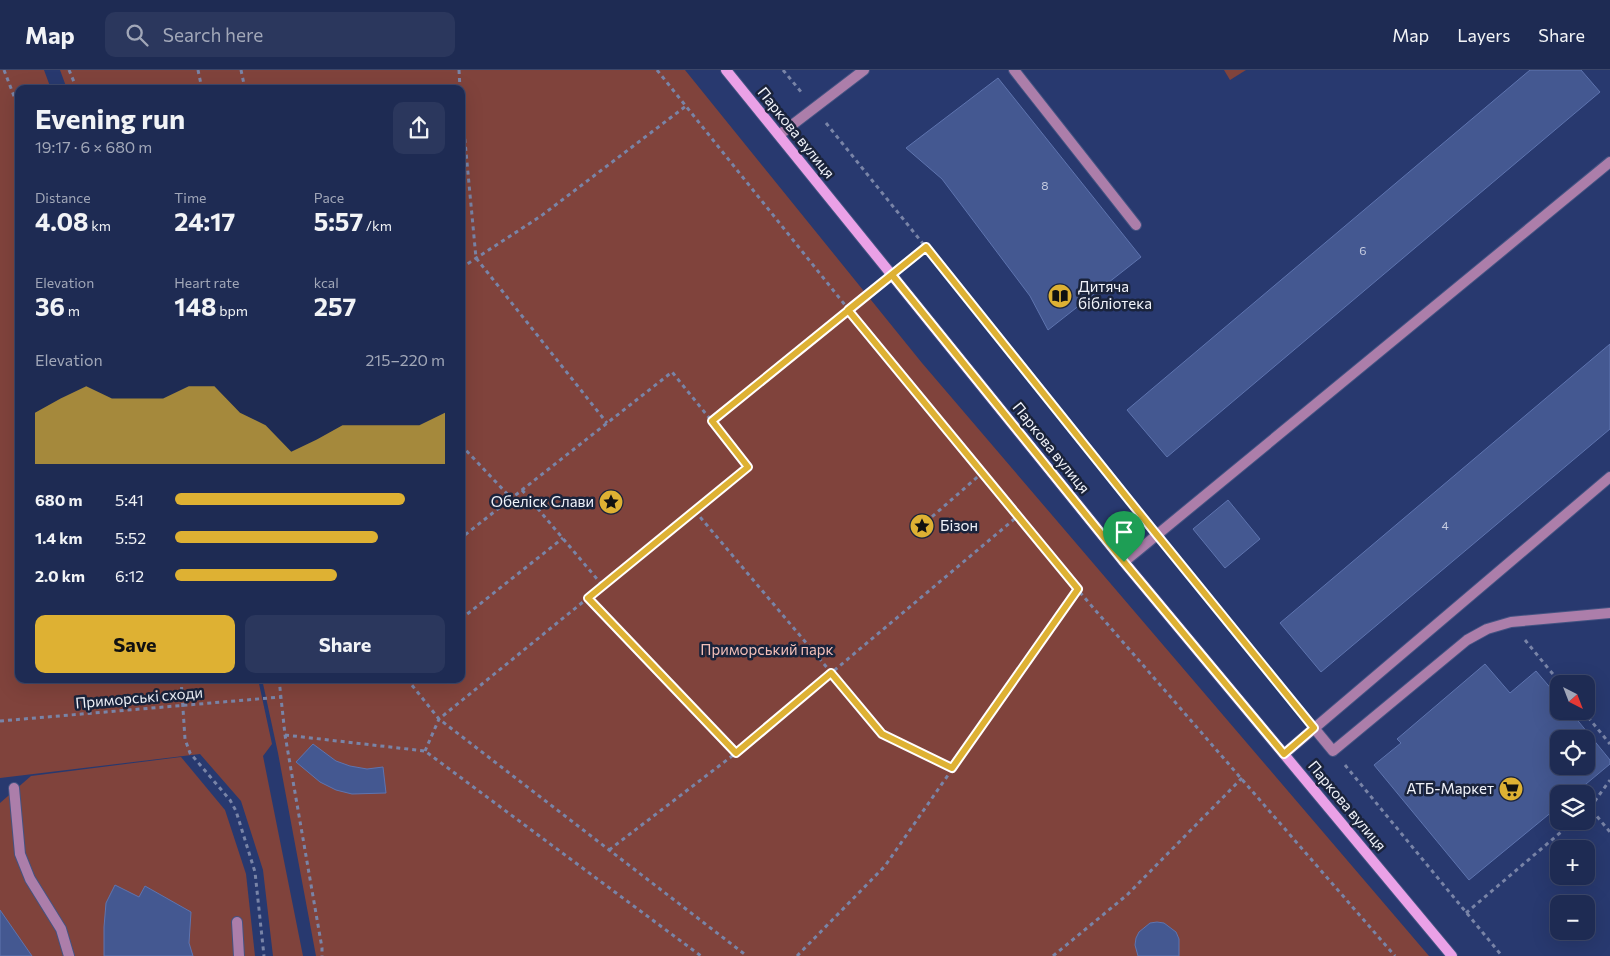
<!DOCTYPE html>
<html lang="en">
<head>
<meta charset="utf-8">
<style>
  :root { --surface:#1e2b53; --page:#2b375d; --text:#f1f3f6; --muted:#a1a7b8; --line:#3c476a; --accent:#deb133 }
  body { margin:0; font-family:Commissioner,sans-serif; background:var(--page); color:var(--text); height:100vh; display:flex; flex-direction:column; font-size:19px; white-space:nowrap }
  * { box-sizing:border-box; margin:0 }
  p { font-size:16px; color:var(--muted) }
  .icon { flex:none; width:28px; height:28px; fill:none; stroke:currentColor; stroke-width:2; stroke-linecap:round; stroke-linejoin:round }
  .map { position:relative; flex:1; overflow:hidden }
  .side { position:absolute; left:15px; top:15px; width:450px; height:598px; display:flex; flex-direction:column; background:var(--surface); border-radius:10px; box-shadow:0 5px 20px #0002,0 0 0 1px var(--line) }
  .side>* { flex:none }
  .needle { width:32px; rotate:138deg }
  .buttons { position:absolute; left:1550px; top:605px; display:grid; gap:10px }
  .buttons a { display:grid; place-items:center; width:45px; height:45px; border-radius:10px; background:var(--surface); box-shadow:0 5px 20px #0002,0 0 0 1px var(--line); font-size:25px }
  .pin { position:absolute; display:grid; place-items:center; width:42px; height:42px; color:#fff; margin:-51px -21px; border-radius:50% 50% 50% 0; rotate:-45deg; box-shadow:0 0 5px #0007 }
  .pin .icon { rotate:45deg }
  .round { display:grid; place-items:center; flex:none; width:52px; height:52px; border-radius:10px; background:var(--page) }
  .headline { display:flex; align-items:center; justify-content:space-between; height:85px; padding:0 20px }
  h1 { font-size:28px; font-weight:700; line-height:38px }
  .stats { display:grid; grid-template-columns:repeat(3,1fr); gap:8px; height:85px; padding:5px 20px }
  .stats div { display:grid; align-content:center }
  .stats b { font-size:25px; font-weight:700 }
  .stats small { font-size:14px; font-weight:400 }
  .stats p { font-size:14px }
  .chart { height:140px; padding:10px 20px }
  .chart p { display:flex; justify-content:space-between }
  .chart svg { width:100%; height:90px; margin-top:5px; fill:var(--accent); opacity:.7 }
  .button { display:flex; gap:10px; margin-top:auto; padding:10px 20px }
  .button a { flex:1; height:58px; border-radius:10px; background:var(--accent); color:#111; font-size:20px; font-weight:700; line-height:58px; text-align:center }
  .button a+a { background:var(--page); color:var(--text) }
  ul { padding:0 20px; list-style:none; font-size:16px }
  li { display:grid; grid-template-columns:80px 60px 1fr; align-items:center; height:38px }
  li i { height:12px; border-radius:6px; background:var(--accent) }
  header { display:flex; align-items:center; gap:30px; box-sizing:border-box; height:70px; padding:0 25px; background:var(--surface); border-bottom:1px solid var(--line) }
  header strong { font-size:24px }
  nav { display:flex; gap:28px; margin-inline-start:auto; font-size:18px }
  .search { width:350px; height:45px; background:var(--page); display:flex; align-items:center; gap:12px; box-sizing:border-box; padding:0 18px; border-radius:10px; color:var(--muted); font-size:19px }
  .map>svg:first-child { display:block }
</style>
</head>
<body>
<header>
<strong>Map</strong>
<div class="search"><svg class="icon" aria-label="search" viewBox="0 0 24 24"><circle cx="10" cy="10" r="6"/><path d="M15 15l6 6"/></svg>Search here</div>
<nav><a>Map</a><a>Layers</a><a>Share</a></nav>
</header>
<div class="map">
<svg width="1610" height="886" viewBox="0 0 1610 886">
  <rect width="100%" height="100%" fill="#28396f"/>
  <g fill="#80433c">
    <path d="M0 0H44L51 19H19V609H258L272 674 263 686 303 886H273L263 800 241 731 200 684 0 708Z"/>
    <path d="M60 0H685L922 293 1429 886H316L278 683 262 609H461V19H67Z"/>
    <path d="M1224 0H1246L1230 10Z"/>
    <path d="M181 687 225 740 246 804 255 886H0V733L31 706Z"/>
  </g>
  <g fill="#445891" stroke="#5e74af" fill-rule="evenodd">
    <path d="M1530 0H1581L1600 22 1167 387 1127 340Z"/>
    <path d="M998 8 1141 187 1048 260 1030 226 942 109 906 78Z"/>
    <path d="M1610 274V359L1321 602 1280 553Z"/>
    <path d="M1228 430 1260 469 1225 498 1193 459Z"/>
    <path d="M1485 594 1510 623 1536 601 1559 628V641H1570L1610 690V694L1574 724H1559V736L1469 810 1374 695 1401 673 1397 669ZM1559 669H1586V696H1559Z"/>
    <path d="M313 674 336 691 350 696 367 699 383 697 386 723 352 724 336 720 320 712 296 692Z"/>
    <path d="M115 815 139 827 145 816 191 842 189 873 193 886H104V857L106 833Z"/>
    <path d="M0 840 32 886H0Z"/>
    <path d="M1157 852 1164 853 1176 862 1179 869V886H1138L1135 875 1136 868 1139 862 1150 853Z"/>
  </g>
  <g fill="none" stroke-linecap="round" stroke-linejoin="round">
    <defs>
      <g id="lane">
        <path d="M1014 0 1136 155"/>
        <path d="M779 65 864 0"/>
        <path d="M1124 492 1610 92"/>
        <path d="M1314 658 1333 681 1467 570 1487 559 1511 552 1610 543"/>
        <path d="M1284 684 1610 407"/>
        <path d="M14 718 20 784 30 809 61 859 69 886"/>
        <path d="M237 852 239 886"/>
      </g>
      <path id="secondary" d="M726 0 1124 492 1452 886"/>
    </defs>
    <use href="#lane" stroke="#445382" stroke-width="12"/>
    <use href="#secondary" stroke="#445382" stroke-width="12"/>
    <g stroke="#7984a7" stroke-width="3" stroke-dasharray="4 4" stroke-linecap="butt">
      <path d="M4 0 19 39"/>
      <path d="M69 0 77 19"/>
      <path d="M198 0 202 19"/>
      <path d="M241 0 245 19"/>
      <path d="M459 0 460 19"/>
      <path d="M657 0 849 240 1077 519 1395 886"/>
      <path d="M783 0 802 23"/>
      <path d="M461 29 476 188 607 353"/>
      <path d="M826 53 1145 450"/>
      <path d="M907 192 926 177"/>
      <path d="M461 198 541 146 686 36"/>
      <path d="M712 351 877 217"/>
      <path d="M461 375 511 428"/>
      <path d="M522 420 603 516"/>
      <path d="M695 441 883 664 952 698"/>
      <path d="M926 452 982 403"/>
      <path d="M1169 480 1303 644"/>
      <path d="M587 529 736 683"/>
      <path d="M461 549 563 468"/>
      <path d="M1525 570 1561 614"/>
      <path d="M181 609 185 669 190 683 230 730 236 741 255 802 264 886"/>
      <path d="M279 609 285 665 322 878V886"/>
      <path d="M407 609 439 649 747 886"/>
      <path d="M1583 641 1610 674"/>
      <path d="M0 651 281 627"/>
      <path d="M285 665 425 681 701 886"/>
      <path d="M425 681 439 649 749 397 672 302 461 468"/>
      <path d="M1345 695 1502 886"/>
      <path d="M1590 738 1610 710"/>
      <path d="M1586 741 1590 738 1610 762"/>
      <path d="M609 780 736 683 1018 446"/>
      <path d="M1466 843 1574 751"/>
      <path d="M797 886 885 796 1077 519"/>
      <path d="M1053 886 1127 825 1242 708"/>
    </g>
    <use href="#lane" stroke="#ac7eaa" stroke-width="10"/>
    <use href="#secondary" stroke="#eaa1e7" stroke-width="10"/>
  </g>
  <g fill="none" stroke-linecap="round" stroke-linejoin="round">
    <defs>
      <path id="route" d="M1124 492 892 205 712 351 748 397 588 528 736 683 831 603 882 664 952 698 1078 519 848 240 926 177 1157 465 1314 658 1284 684 1124 492"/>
    </defs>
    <use href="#route" stroke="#fff" stroke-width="10"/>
    <use href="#route" stroke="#deb133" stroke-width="6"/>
  </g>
  <defs>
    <symbol id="library-disc" viewBox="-11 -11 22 22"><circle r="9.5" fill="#deb133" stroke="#1a233b"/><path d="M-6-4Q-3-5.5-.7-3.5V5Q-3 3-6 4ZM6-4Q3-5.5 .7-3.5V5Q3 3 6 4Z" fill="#111"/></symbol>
    <symbol id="sight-disc" viewBox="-11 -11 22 22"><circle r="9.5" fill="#deb133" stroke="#1a233b"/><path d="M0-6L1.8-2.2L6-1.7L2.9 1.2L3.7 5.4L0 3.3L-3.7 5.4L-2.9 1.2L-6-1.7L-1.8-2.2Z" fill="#111"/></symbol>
    <symbol id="supermarket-disc" viewBox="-11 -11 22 22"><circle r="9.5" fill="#deb133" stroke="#1a233b"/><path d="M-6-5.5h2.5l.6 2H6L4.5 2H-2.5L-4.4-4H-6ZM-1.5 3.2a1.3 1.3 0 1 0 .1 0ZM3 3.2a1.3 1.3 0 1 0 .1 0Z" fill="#111"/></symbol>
  </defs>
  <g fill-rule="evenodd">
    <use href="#library-disc" x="1046" y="212" width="28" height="28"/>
    <use href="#sight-disc" x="597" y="418" width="28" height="28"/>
    <use href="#sight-disc" x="908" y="442" width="28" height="28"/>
    <use href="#supermarket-disc" x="1497" y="705" width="28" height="28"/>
  </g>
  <g text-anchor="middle" stroke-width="5" stroke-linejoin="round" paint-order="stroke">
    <g font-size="12" fill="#c6cce0">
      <text x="1045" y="120">8</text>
      <text x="1363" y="185">6</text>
      <text x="1445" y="460">4</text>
    </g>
    <g font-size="15" fill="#f1f3fa" stroke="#1a233b">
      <text transform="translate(796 63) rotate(51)" y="5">Паркова вулиця</text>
      <text transform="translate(1051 378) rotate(51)" y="5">Паркова вулиця</text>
      <text transform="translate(139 628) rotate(-5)" y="5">Приморські сходи</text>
      <text transform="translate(1347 736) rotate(50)" y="5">Паркова вулиця</text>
    </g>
    <g font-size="15" fill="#f1f3fa" stroke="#1a233b" text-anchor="start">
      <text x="1078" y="222">Дитяча<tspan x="1078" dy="17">бібліотека</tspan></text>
      <text x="594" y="437" text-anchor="end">Обеліск Cлави</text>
      <text x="940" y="461">Бізон</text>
      <text x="1494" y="724" text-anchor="end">АТБ-Маркет</text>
    </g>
    <g font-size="15" fill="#f3bfb8" stroke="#1a233b">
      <text x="767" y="585">Приморський парк</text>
    </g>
  </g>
</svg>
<div class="buttons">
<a><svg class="needle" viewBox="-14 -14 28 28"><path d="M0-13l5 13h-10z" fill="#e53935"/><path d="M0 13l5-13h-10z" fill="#a1a7b8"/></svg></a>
<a><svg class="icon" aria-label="locate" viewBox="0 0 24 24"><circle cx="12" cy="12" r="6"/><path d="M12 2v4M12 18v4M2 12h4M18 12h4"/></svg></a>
<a><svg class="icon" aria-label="layers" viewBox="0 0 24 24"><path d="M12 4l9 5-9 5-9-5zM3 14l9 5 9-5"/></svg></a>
<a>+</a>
<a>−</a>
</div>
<div class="pin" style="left:1124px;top:492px;background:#1e9e55"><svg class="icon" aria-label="arrive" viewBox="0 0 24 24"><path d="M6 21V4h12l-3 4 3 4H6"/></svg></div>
<section class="side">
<div class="headline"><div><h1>Evening run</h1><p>19:17 · 6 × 680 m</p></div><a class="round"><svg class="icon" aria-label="share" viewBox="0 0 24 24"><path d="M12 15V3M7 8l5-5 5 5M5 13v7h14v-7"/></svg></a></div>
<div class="stats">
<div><p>Distance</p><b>4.08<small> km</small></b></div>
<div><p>Time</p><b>24:17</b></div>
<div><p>Pace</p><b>5:57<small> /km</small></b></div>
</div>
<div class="stats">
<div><p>Elevation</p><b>36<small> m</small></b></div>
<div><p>Heart rate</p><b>148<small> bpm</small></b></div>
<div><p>kcal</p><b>257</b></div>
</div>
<div class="chart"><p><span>Elevation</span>215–220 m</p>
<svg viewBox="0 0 160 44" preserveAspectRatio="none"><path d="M0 44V19L10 12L20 6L30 12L40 12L50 12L60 6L70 6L80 19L90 25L100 38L110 32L120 25L130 25L140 25L150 25L160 19V44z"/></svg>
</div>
<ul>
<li><b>680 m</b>5:41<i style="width:85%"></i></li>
<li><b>1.4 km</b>5:52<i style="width:75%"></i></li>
<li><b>2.0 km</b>6:12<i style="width:60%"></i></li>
</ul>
<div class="button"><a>Save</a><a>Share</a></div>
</section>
</div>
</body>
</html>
